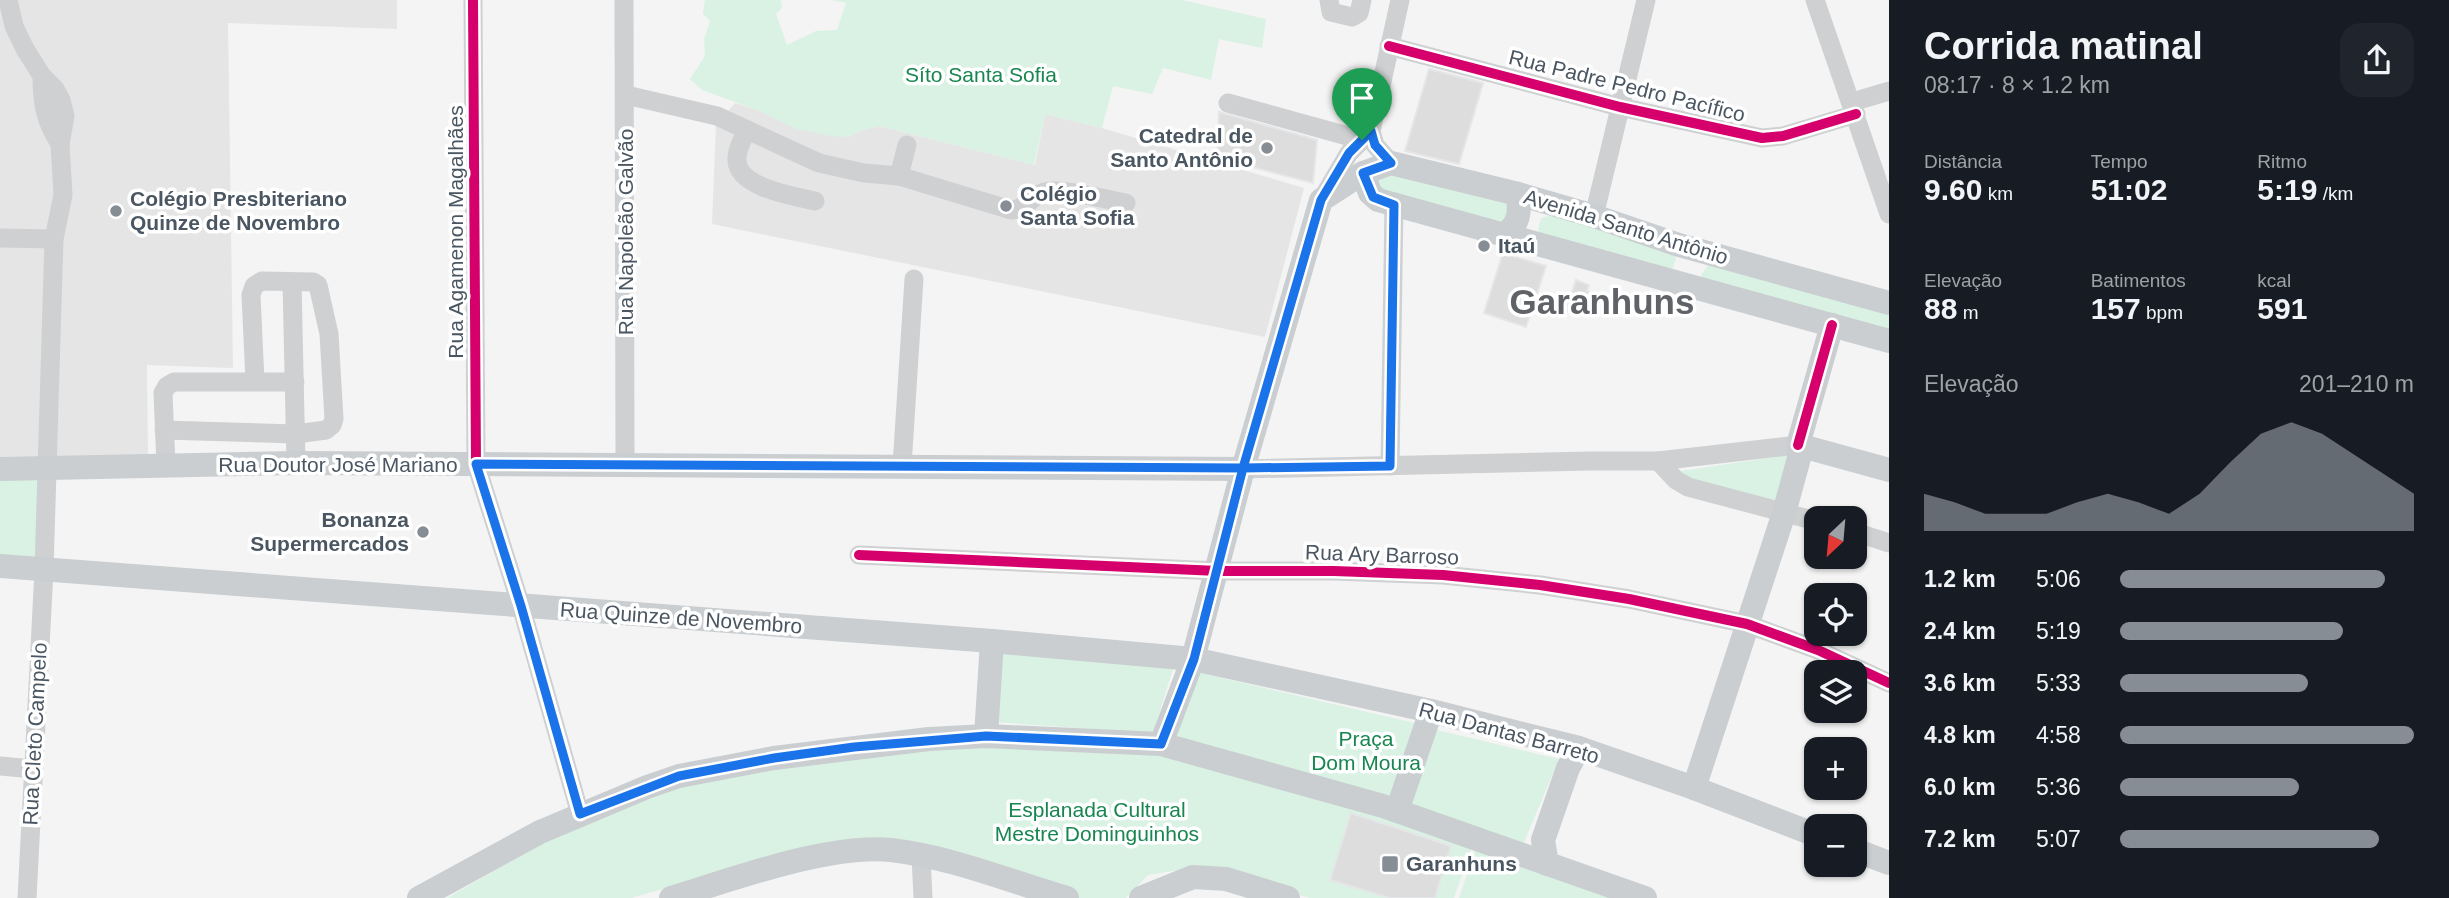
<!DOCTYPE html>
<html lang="pt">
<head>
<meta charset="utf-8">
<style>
  :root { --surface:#171b24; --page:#20242c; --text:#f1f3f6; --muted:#9ea1a6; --accent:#868d94 }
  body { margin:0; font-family:Helvetica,sans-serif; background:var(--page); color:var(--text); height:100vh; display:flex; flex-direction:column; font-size:26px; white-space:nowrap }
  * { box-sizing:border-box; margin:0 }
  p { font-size:23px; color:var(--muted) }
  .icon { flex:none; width:38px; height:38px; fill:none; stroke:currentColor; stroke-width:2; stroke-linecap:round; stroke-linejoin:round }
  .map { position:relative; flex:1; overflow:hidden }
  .side { display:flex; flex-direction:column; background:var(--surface); width:560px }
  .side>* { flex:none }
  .needle { width:46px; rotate:206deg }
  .fabs { position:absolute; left:1804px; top:506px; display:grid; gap:14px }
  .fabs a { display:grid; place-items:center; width:63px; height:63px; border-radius:14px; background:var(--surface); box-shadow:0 2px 5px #0004; font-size:35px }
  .pin { position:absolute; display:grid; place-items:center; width:60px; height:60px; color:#fff; margin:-72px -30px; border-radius:50% 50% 50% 0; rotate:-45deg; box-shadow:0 0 7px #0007 }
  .pin .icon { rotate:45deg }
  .round { display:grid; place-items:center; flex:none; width:74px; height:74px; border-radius:21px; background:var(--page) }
  .head { display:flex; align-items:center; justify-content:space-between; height:119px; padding:0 35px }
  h1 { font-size:38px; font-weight:700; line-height:52px }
  .stats { display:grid; grid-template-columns:repeat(3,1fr); gap:10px; height:119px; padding:7px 35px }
  .stats div { display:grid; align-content:center }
  .stats b { font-size:30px; font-weight:700 }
  .stats small { font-size:19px; font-weight:400 }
  .stats p { font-size:19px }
  .chart { height:196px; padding:14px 35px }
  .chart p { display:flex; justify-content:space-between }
  .chart svg { width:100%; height:126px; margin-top:7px; fill:var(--accent); opacity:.7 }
  ul { padding:0 35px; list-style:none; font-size:23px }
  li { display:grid; grid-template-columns:112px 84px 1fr; align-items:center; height:52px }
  li i { height:18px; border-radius:9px; background:var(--accent) }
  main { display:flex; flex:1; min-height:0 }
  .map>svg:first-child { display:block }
</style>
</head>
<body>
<main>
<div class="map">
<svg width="1889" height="898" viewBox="0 0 1889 898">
  <rect width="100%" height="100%" fill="#f4f4f4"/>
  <g fill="#e6e5e6">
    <path d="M0 0H397V29L228 23 233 368 147 365 148 459 0 460Z"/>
    <path d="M735 103 848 137 863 130 879 126 1035 165 1045 114 1102 128 1304 188 1265 337 712 224 716 125Z"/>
  </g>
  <g fill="#d9f2e3">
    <path d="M705 0H781L782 8 776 14 787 45 816 31 837 30 846 3 832 0H1182L1266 19 1262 48 1219 39 1211 80 1163 68 1152 94 1113 86 1102 128 1045 114 1034 165 879 126 863 130 849 137 831 136 796 129 757 110 702 90 690 79 705 56 704 39 710 21 703 14Z"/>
    <path d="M1388 169 1512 203 1510 228 1376 196 1368 177Z"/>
    <path d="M1552 215 1669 247 1676 258 1671 273 1542 242 1538 230 1541 218Z"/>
    <path d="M1708 265 1889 309V336L1704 285 1701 275Z"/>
    <path d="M1795 454 1779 511 1692 487 1681 471Z"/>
    <path d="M38 472 40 566 0 563V473Z"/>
    <path d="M1002 651 1173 669 1153 733 991 722Z"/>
    <path d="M1192 671 1419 724 1395 797 1175 739Z"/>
    <path d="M1433 729 1559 759 1522 847 1406 806Z"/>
    <path d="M920 744 1158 751 1473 844 1454 898H1310L1226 874 1179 870 1148 875 1126 898H1079L1056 883 814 847 631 898H447L571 827 675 787Z"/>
    <path d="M1477 844 1624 898H1459Z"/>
  </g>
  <g fill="#ddddde" stroke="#e5e6e7" stroke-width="2">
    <path d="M1429 69 1483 83 1459 164 1405 151Z"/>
    <path d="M1219 112 1317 140 1313 183 1217 158Z"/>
    <path d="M1503 253 1546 266 1526 327 1484 313Z"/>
    <path d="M1576 280 1589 285 1587 291 1612 299 1607 316 1582 308 1580 314 1566 310Z"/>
    <path d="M1351 813 1451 846 1435 898H1389L1330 880Z"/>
  </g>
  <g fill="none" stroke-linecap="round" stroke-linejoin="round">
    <g stroke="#ced0d2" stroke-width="19">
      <path d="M8 0 14 26 25 49 42 76 55 89 61 100 65 116 60 144 63 195 54 239 44 570 27 898"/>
      <path d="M473 0 476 464 521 606 580 814"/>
      <path d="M624 0 625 464"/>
      <path d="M1329 0 1331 12 1352 17 1359 13 1362 0"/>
      <path d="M1815 0 1889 214"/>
      <path d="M1389 46 1620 107 1762 138 1783 136 1856 114"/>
      <path d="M42 76C42 103 45 121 60 144"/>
      <path d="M626 95 717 116 819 163 864 173 899 176 907 145"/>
      <path d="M1852 102 1889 91"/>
      <path d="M1228 103 1362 140"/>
      <path d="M747 130C743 139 736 150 737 161 739 188 794 196 815 201"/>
      <path d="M1391 163 1375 145 1371 131 1400 0"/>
      <path d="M899 176 1011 210C1026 209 1031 197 1044 192 1060 187 1108 200 1126 203"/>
      <path d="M1322 199 1349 153 1362 140"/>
      <path d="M1594 216 1646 0"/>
      <path d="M0 238 54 239"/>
      <path d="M292 282 296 463"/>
      <path d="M164 430 296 434 326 430 332 425 334 419 329 334 318 285 313 282 262 281 254 286 251 295 255 381"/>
      <path d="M1658 461 1676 480 1688 487 1816 521"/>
      <path d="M166 466 163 393 167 386 174 382H295"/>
      <path d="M902 466 914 279"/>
      <path d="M1390 466 1394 205"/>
      <path d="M1243 469 1589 461H1658L1798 445"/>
      <path d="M1855 532 1889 543"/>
      <path d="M859 555 1218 571H1334L1443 575 1540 585 1629 599 1747 624 1818 650 1889 683"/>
      <path d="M0 766 33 769"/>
      <path d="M921 856 923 898"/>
    </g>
    <g stroke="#caced1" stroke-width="24">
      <path d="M1363 173 1370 193 1378 200 1889 341"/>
      <path d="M1504 235C1520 223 1520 213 1518 194"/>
      <path d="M1798 445 1889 470"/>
      <path d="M0 469 296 463 1243 469"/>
      <path d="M0 566 992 641 1193 659 1431 711 1579 748 1694 788 1816 835"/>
      <path d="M986 736 992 641"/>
      <path d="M1161 744 1193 659 1243 469 1321 200 1363 173 1391 163 1518 194 1594 216 1679 245 1889 303"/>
      <path d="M1694 788 1784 513 1799 458 1798 445 1832 325"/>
      <path d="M1397 811 1431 711"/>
      <path d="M1855 850 1889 863"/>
      <path d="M1547 864 1543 840 1568 768 1579 748"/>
      <path d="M419 898 540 832 647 787 679 776 774 758 929 739 986 736 1161 744 1383 806 1645 898"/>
      <path d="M671 898C731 880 830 843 891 850 951 857 1009 881 1067 898"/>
      <path d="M1141 898 1193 877 1226 879 1288 898"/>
    </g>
    <defs>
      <g id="cycleway">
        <path d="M473 0 476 464 521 606 580 814"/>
        <path d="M1389 46 1620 107 1762 138 1783 136 1856 114"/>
        <path d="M1798 445 1832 325"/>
        <path d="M859 555 1218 571H1334L1443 575 1540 585 1629 599 1747 624 1818 650 1889 683"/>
      </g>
    </defs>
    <use href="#cycleway" stroke="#fff" stroke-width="15"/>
    <use href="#cycleway" stroke="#d6006c" stroke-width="10"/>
  </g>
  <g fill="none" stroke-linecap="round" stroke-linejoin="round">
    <defs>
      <path id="route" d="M1362 140 1349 153 1321 200 1243 468 476 464 521 606 580 814 679 776 774 758 854 747 986 736 1161 744 1194 659 1243 468 1390 466 1394 205 1373 197 1363 173 1391 163 1375 145 1371 131 1362 140"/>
    </defs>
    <use href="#route" stroke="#fff" stroke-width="14"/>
    <use href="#route" stroke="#1a73e8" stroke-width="9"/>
  </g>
  <g fill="#868d94" stroke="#fff" stroke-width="2.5">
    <circle cx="1267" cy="148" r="7"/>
    <circle cx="1006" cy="206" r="7"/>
    <circle cx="116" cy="211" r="7"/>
    <circle cx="1484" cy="246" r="7"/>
    <circle cx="423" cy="532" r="7"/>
    <rect x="1381" y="855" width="18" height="18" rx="3.5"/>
  </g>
  <g text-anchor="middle" stroke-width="7" stroke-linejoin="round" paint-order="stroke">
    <g font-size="21" fill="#17864f" stroke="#fff">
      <text x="981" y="82">Síto Santa Sofia</text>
      <text x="1366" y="746">Praça<tspan x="1366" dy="24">Dom Moura</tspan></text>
      <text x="1097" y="817">Esplanada Cultural<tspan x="1097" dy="24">Mestre Dominguinhos</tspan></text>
    </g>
    <g font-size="21" fill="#4a5661" stroke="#fff">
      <text transform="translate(1627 86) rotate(14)" y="7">Rua Padre Pedro Pacífico</text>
      <text transform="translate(1626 227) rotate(17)" y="7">Avenida Santo Antônio</text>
      <text transform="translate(456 232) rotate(-90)" y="7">Rua Agamenon Magalhães</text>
      <text transform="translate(626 232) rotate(-90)" y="7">Rua Napoleão Galvão</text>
      <text x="338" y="472">Rua Doutor José Mariano</text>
      <text transform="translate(1382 555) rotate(2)" y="7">Rua Ary Barroso</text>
      <text transform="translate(681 618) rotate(4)" y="7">Rua Quinze de Novembro</text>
      <text transform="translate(1509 733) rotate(15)" y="7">Rua Dantas Barreto</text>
      <text transform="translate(35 734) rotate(-87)" y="7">Rua Cleto Campelo</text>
    </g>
    <g font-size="21" font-weight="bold" fill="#4a5661" stroke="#fff" text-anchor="start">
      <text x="1253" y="143" text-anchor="end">Catedral de<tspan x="1253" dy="24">Santo Antônio</tspan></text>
      <text x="1020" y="201">Colégio<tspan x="1020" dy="24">Santa Sofia</tspan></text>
      <text x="130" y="206">Colégio Presbiteriano<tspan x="130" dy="24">Quinze de Novembro</tspan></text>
      <text x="1498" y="253">Itaú</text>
      <text x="409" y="527" text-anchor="end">Bonanza<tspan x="409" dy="24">Supermercados</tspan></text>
      <text x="1406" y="871">Garanhuns</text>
    </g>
    <g font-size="35" font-weight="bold" fill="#5f6368" stroke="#fff">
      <text x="1602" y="314">Garanhuns</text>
    </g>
  </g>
</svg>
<div class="fabs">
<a><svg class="needle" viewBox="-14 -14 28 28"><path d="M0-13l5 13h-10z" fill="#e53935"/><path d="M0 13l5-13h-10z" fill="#9ea1a6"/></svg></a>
<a><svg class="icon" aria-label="locate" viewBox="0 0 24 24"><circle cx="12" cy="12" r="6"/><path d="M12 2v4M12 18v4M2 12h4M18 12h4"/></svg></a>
<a><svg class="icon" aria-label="layers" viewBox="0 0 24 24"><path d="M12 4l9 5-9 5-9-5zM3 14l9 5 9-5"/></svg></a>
<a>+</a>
<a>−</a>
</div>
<div class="pin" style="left:1362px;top:140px;background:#1e9e55"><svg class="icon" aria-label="arrive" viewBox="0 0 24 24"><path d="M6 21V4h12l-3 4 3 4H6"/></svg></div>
</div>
<section class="side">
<div class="head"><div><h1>Corrida matinal</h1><p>08:17 · 8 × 1.2 km</p></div><a class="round"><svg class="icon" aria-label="share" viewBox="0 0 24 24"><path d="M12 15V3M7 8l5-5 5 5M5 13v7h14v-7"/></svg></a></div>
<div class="stats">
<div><p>Distância</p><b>9.60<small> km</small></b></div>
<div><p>Tempo</p><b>51:02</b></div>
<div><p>Ritmo</p><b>5:19<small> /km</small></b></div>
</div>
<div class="stats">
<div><p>Elevação</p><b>88<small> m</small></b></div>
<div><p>Batimentos</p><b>157<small> bpm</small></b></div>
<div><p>kcal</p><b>591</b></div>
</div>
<div class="chart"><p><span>Elevação</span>201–210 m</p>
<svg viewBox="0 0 160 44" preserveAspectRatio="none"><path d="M0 44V31L10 34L20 38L30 38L40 38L50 34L60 31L70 34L80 38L90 31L100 20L110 10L120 6L130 10L140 17L150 24L160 31V44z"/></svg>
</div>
<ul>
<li><b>1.2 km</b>5:06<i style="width:90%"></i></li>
<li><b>2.4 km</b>5:19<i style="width:76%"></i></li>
<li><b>3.6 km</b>5:33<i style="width:64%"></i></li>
<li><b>4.8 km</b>4:58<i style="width:100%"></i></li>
<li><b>6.0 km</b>5:36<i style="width:61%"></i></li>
<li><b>7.2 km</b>5:07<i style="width:88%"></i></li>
</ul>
</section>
</main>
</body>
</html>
